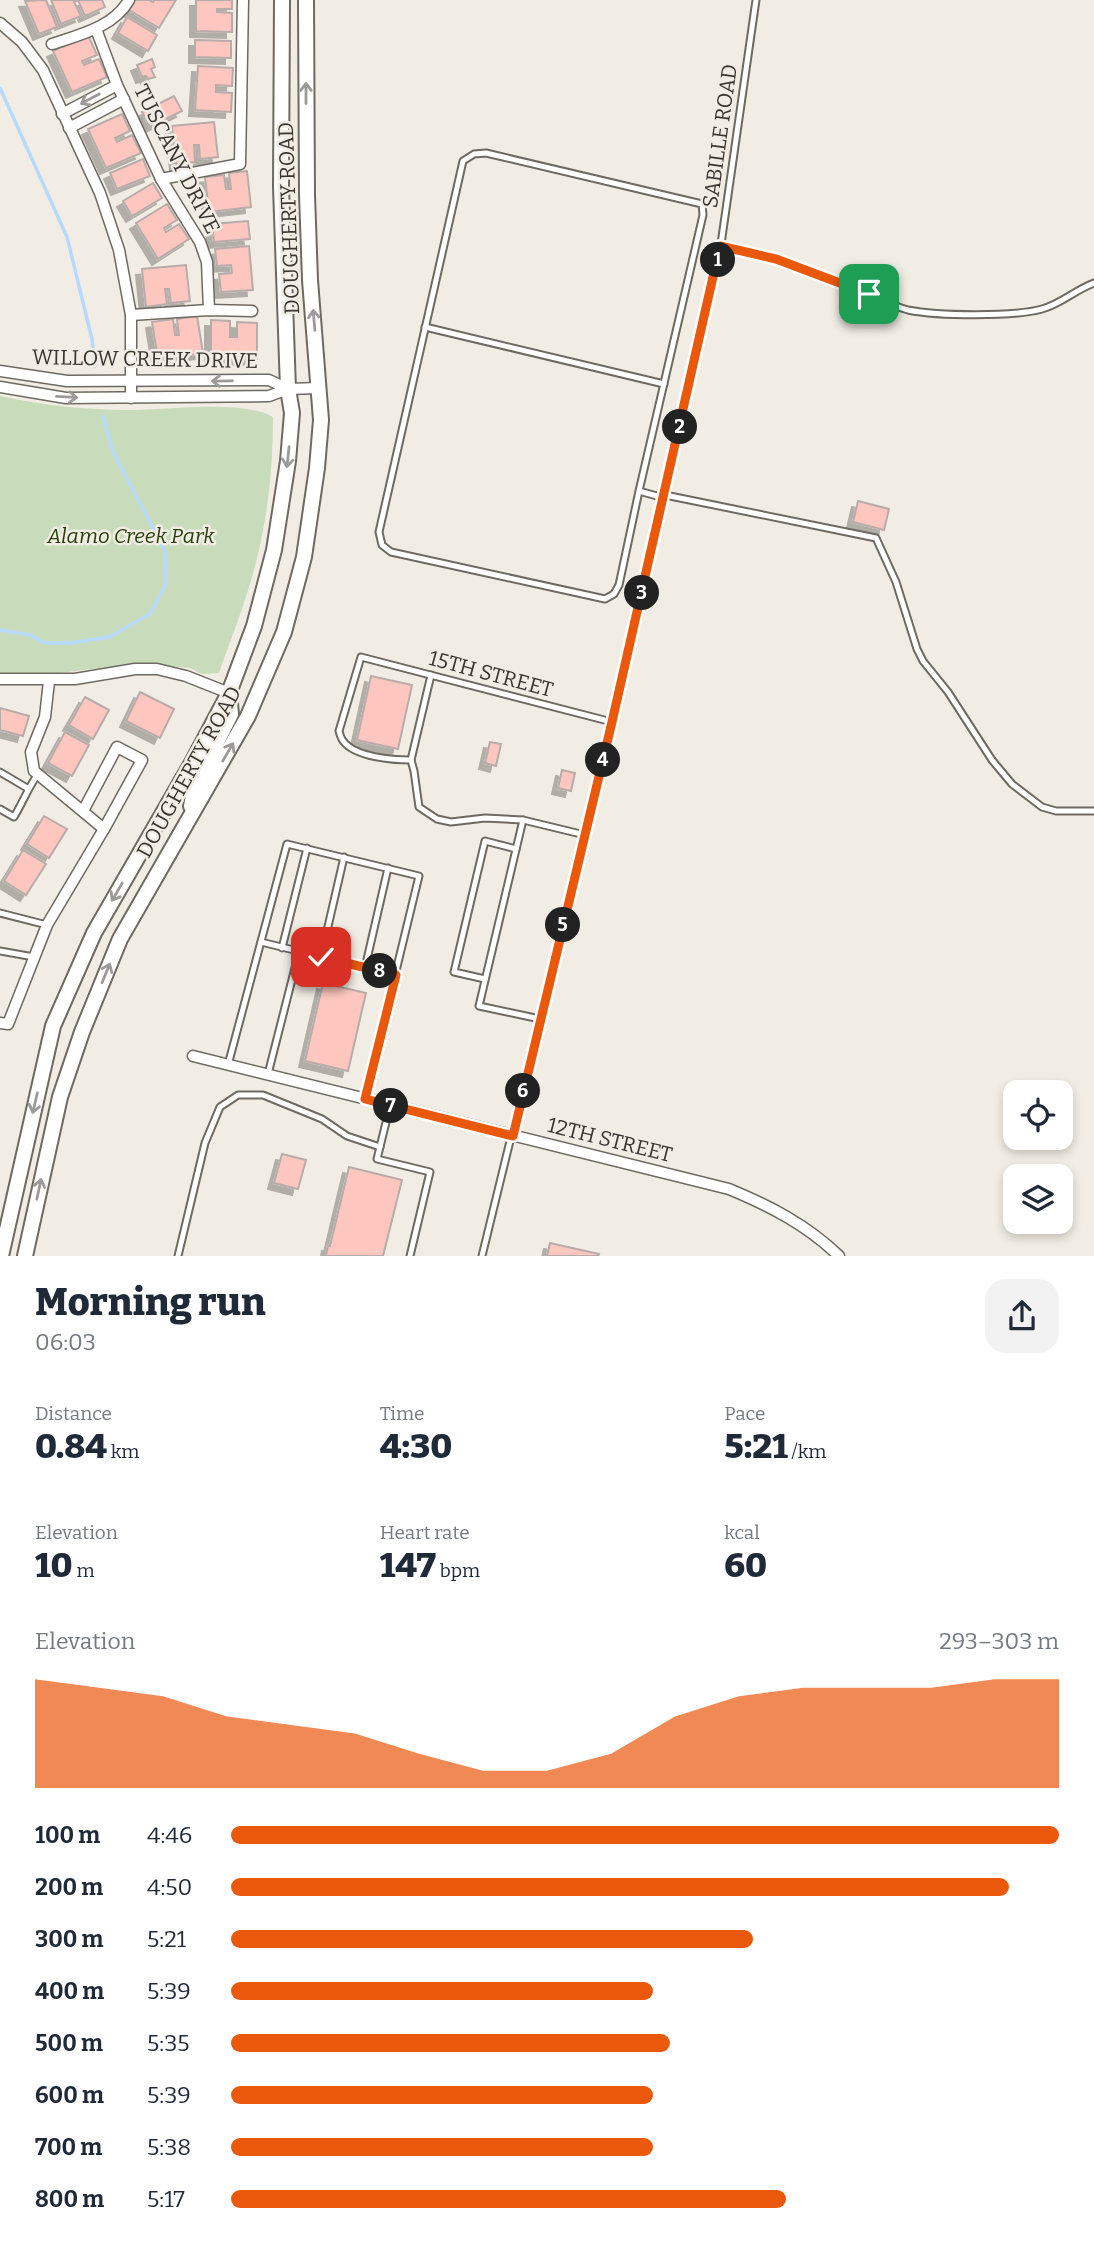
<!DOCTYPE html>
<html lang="en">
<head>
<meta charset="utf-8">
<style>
  :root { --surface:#fff; --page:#f2f2f3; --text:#1f2937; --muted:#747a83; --accent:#ea580c }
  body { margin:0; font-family:Bitter,serif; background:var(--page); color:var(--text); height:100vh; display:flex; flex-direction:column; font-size:26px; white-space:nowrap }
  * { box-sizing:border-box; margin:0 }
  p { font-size:23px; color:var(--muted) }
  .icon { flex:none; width:38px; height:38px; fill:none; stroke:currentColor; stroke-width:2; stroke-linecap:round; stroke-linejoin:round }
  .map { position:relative; height:1256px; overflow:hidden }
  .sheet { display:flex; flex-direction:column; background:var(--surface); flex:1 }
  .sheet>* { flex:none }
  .controls { position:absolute; left:1003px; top:1080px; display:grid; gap:14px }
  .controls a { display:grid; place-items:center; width:70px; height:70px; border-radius:14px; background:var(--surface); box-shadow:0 4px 10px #0003; font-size:35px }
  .pin { position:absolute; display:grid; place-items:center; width:60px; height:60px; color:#fff; margin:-30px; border-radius:14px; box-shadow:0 4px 10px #0006 }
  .km { position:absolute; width:35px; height:35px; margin:-18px; border-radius:50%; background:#222; color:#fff; font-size:19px; line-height:35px; text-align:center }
  .round { display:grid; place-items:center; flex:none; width:74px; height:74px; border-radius:21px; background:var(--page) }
  .head { display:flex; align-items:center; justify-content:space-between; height:119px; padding:0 35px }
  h1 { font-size:38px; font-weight:800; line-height:52px }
  .metrics { display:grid; grid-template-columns:repeat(3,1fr); gap:10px; height:119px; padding:7px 35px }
  .metrics div { display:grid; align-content:center }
  .metrics b { font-size:35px; font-weight:800 }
  .metrics small { font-size:19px; font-weight:400 }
  .metrics p { font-size:19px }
  .chart { height:196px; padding:14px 35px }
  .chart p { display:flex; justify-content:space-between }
  .chart svg { width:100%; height:126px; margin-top:7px; fill:var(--accent); opacity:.7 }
  ul { padding:0 35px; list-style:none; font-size:23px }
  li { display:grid; grid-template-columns:112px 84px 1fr; align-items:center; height:52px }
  li i { height:18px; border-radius:9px; background:var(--accent) }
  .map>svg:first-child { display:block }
</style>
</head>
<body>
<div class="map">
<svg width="1094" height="1256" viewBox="0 0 1094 1256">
  <defs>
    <filter id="shadow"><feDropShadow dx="-6" dy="6" stdDeviation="0" flood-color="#0004"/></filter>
  </defs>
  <rect width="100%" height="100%" fill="#f2ede4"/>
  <path fill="#c8dcbb" d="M0 396C43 405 85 410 129 410 167 410 242 399 273 417 273 467 268 518 255 566 246 602 231 638 219 673L202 674 190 668 140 663 52 674H0Z"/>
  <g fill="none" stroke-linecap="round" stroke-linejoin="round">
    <g stroke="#b7d9fe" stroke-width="3.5">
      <path d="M0 88 67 237 92 339 95 366"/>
      <path d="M0 630 30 635 45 643H70L109 637 150 614 166 584 165 551 113 452 103 416"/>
    </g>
  </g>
  <g fill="#fdc7bf" stroke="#b8acaa" stroke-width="2" filter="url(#shadow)">
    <path d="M46 0 57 27 39 34 25 1Z"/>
    <path d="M51 0H102L105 7 85 16 78 0 74 2 81 16 61 24Z"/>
    <path d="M135 0H149L153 2 154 0H176L159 28 129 10Z"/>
    <path d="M196 0H232V9H217V12L232 13V32L196 31Z"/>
    <path d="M127 17 157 35 148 51 118 33Z"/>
    <path d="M88 35 97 55 82 61 84 65 99 59 107 77 72 92 53 51Z"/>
    <path d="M195 40 231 41V58L195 57Z"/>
    <path d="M152 59 155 67 151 69 155 77 148 79 146 76 142 77 137 65Z"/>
    <path d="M198 66 233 68 232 86 216 85V92L232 93 231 112 195 110Z"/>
    <path d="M174 96 182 111 150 127 142 112Z"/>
    <path d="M122 114 130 131 115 138 117 142 132 135 141 153 106 168 88 129Z"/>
    <path d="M214 122 218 157 200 159 199 145H194L195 162 176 164 172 126Z"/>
    <path d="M143 159 150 176 117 189 110 173Z"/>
    <path d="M247 171 251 207 209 212 205 177 224 175 226 189H231L229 173Z"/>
    <path d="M153 183 162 198 132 216 123 201Z"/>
    <path d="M167 204 177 220 164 228 166 232 179 224 189 239 158 259 136 223Z"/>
    <path d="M248 221 250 239 214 242 212 224Z"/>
    <path d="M249 246 253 290 221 292 219 274 232 273 231 265 217 266 215 249Z"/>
    <path d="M186 265 190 301 171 303 169 289H165L167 304 146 307 142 269Z"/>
    <path d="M197 316 203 353 158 359 152 322 173 319 175 335H179L177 319Z"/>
    <path d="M211 320 230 321V337H237V322L257 323V359H211Z"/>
    <path d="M858 501 889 509 884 530 853 522Z"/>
    <path d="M371 676 412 685 398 749 357 740Z"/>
    <path d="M140 692 174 709 160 738 126 721Z"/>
    <path d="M85 697 109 710 93 739 69 725Z"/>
    <path d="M0 708 29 716 23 736 0 730Z"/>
    <path d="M65 732 89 745 72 776 48 763Z"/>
    <path d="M490 742 501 744 496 766 485 763Z"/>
    <path d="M562 770 575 773 571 791 558 788Z"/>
    <path d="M44 816 67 829 49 858 27 844Z"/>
    <path d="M23 850 46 864 26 895 4 881Z"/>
    <path d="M323 983 366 993 348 1071 305 1061Z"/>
    <path d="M282 1154 306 1160 298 1189 274 1183Z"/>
    <path d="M349 1167 402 1180 383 1256H326L328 1245 330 1246Z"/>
    <path d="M550 1243 599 1254 598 1256H547Z"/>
  </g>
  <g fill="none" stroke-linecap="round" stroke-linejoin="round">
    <defs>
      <g id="service">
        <path d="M720 246C766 255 810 270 854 287 872 294 889 305 908 310 937 316 1014 317 1042 309 1061 304 1075 290 1094 283"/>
        <path d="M425 327 664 384"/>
        <path d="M639 491 619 585 614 594 605 599 391 552 382 545 379 532 463 161 474 154 486 153 702 204 703 215 639 491 664 498"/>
        <path d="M665 495 876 538 896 582 917 649 923 661 948 692 992 760 1012 784 1042 807 1056 811H1094"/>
        <path d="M431 675 411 760 414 771 419 807 437 819 451 822 485 818 523 820 585 835"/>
        <path d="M411 760C392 760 356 757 344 742 341 739 340 735 339 731L361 657 612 722"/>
        <path d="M0 772 27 788"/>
        <path d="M0 809 14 817C23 802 28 788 38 774"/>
        <path d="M523 820 479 1006 540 1019"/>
        <path d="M0 913 47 925"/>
        <path d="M261 942 396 975"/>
        <path d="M282 948 307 848"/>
        <path d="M0 951 34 957"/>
        <path d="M321 957 344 857"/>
        <path d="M365 968 388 868"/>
        <path d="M485 979 454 972 485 841 516 849"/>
        <path d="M228 1065 287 844 419 876 365 1099"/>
        <path d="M268 1074 299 952"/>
        <path d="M390 1106 377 1159 430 1172 410 1256"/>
        <path d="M178 1256 205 1143 220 1107 238 1095H263L322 1119 347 1136 380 1147"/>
        <path d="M482 1256 612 722 720 251 756 0"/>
      </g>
      <g id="minor">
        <path d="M0 23 22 42 43 70 100 193 119 250 131 315V398"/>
        <path d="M96 29 117 85 161 179 200 242 207 262 209 310"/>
        <path d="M52 44C79 35 114 27 129 0"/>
        <path d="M62 114 117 85"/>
        <path d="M69 128 124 99"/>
        <path d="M161 179 240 164 243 0"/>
        <path d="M131 315 209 310 252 311"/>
        <path d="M0 371 67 381 269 380 288 389"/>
        <path d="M0 387 66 398 269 396 288 389 319 388"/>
        <path d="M0 679H75L135 669H157L186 676 229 693"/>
        <path d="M83 811 117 747 142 760 104 829"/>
        <path d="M0 1023 8 1024 47 925 104 829 34 771 31 752 45 717 49 681"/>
        <path d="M193 1056 729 1189C770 1206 807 1225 839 1256"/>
      </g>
      <g id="secondary">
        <path d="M191 806 195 786 231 714 229 693"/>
        <path d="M1 1256 53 1026 94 933 193 761 229 693 254 626 274 550 288 461 292 413 288 389 281 187 282 0"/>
        <path d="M25 1256 60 1097 82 1032 120 939 248 716 284 632 304 557 317 468 321 420 310 280 307 195 306 0"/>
      </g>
    </defs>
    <use href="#service" stroke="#6e6a61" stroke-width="9"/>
    <use href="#minor" stroke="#6e6a61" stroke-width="13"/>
    <use href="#secondary" stroke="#6e6a61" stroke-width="18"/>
    <use href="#service" stroke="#fff" stroke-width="5"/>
    <use href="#minor" stroke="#fff" stroke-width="10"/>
    <use href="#secondary" stroke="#fff" stroke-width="14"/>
  </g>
  <defs><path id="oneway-shaft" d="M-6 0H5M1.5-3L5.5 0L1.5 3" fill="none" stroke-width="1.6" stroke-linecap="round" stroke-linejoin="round" transform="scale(1.75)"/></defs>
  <g stroke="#9c9a98">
    <use href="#oneway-shaft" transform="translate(306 93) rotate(-90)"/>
    <use href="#oneway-shaft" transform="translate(90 99) rotate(152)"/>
    <use href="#oneway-shaft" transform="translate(314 320) rotate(-95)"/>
    <use href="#oneway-shaft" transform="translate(222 381) rotate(179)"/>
    <use href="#oneway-shaft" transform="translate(67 397) rotate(3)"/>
    <use href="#oneway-shaft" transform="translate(288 457) rotate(96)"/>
    <use href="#oneway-shaft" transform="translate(228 752) rotate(-60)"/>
    <use href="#oneway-shaft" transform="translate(117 892) rotate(120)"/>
    <use href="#oneway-shaft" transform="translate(106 973) rotate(-68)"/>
    <use href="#oneway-shaft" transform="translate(35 1103) rotate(103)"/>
    <use href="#oneway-shaft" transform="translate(39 1189) rotate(-78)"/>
  </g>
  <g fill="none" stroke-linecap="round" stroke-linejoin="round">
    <defs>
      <path id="route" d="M321 957 396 975 365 1099 513 1136 612 722 720 246 776 259 869 294"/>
    </defs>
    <use href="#route" stroke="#fff" stroke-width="14"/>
    <use href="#route" stroke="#ea580c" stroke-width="9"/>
  </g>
  <g text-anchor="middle" stroke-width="5" stroke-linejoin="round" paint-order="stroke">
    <g font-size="21" fill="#383632" stroke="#f2ede4">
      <text transform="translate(720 136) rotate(-82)" y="7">SABILLE ROAD</text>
      <text transform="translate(177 159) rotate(63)" y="7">TUSCANY DRIVE</text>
      <text transform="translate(289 218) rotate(-92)" y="7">DOUGHERTY ROAD</text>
      <text transform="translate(145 359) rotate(1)" y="7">WILLOW CREEK DRIVE</text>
      <text transform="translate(491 674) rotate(15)" y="7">15TH STREET</text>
      <text transform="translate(189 772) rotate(-61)" y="7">DOUGHERTY ROAD</text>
      <text transform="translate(610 1140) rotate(14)" y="7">12TH STREET</text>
    </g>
    <g font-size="21" font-style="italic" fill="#26410a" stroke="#f2ede4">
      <text x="131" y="543">Alamo Creek Park</text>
    </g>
  </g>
</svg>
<div class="controls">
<a><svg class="icon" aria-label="locate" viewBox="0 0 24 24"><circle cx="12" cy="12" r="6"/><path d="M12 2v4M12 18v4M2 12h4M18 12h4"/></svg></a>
<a><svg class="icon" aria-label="layers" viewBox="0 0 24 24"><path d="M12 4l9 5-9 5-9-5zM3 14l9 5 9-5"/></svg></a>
</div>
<div class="pin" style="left:869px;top:294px;background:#1e9e55"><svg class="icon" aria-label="arrive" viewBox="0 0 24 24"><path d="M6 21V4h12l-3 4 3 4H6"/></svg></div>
<div class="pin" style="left:321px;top:957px;background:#d93025"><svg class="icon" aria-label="check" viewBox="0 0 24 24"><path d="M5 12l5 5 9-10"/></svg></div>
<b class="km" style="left:718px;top:260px">1</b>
<b class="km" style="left:680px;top:427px">2</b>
<b class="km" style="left:642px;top:593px">3</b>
<b class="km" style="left:603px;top:760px">4</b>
<b class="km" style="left:563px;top:925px">5</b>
<b class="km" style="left:523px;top:1091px">6</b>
<b class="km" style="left:391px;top:1106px">7</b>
<b class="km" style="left:380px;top:971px">8</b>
</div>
<section class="sheet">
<div class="head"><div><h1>Morning run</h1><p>06:03</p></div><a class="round"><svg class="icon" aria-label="share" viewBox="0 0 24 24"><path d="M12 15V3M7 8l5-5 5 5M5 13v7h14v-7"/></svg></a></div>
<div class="metrics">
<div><p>Distance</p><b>0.84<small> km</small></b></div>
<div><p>Time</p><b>4:30</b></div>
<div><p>Pace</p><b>5:21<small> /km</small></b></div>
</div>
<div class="metrics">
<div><p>Elevation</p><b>10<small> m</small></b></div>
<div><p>Heart rate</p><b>147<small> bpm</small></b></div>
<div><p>kcal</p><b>60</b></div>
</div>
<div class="chart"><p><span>Elevation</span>293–303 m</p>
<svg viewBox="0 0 160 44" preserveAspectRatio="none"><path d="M0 44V6L10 9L20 12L30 19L40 22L50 25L60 32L70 38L80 38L90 32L100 19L110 12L120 9L130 9L140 9L150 6L160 6V44z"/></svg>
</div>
<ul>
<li><b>100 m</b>4:46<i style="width:100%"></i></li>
<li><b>200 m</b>4:50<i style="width:94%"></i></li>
<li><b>300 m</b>5:21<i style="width:63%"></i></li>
<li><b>400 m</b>5:39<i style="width:51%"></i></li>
<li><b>500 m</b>5:35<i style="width:53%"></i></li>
<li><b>600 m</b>5:39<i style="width:51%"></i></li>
<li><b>700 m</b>5:38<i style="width:51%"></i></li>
<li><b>800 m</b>5:17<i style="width:67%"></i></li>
</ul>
</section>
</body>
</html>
